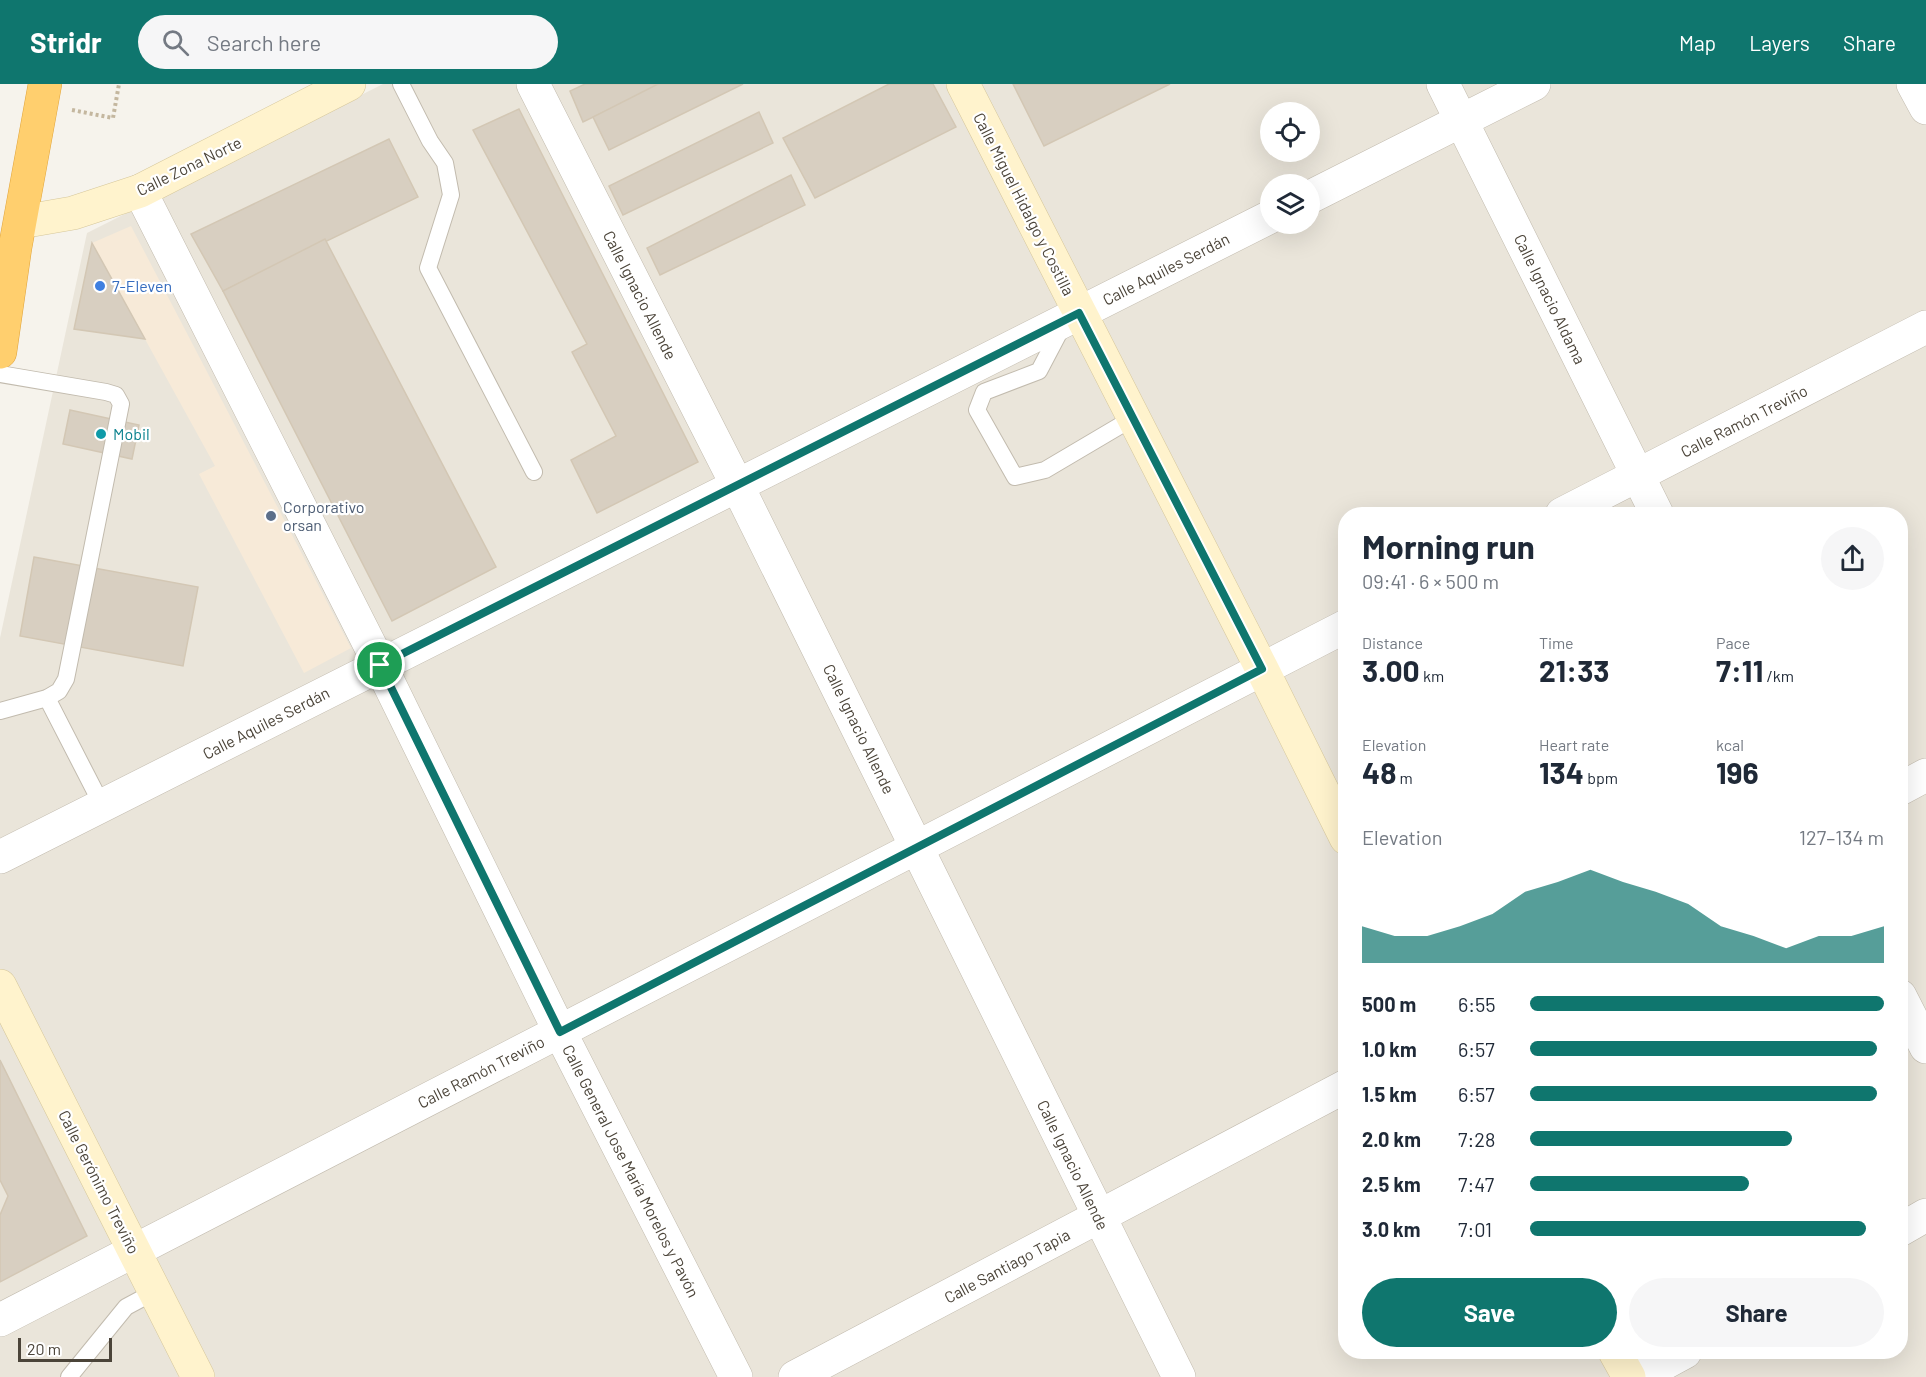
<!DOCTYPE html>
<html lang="en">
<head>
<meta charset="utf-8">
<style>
  :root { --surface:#fff; --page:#f6f6f7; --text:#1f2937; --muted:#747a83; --accent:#0f766e }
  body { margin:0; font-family:Barlow,sans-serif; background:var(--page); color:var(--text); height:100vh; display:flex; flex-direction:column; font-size:22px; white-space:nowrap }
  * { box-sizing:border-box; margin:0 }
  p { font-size:20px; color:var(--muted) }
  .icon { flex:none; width:33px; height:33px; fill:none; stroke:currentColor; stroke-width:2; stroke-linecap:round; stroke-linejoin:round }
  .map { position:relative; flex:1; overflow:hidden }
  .side { position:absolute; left:1338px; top:423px; width:570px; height:852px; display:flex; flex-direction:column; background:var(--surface); border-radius:24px; box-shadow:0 6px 24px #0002 }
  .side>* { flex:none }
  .controls { position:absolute; left:1260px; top:18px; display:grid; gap:12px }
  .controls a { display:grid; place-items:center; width:60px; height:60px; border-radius:50%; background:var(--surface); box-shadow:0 6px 24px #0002; font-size:30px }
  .scale { position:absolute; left:18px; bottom:15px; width:94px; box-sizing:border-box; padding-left:6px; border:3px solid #4b4439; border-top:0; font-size:16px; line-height:21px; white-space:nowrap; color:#4b4439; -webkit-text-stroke:4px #fff; paint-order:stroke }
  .pin { position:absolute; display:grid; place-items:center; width:51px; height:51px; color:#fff; margin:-26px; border:3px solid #fff; border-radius:50%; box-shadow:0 2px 6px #0007 }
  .round { display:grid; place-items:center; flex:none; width:63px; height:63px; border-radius:32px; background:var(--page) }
  .headline { display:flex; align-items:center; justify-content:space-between; height:102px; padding:0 24px }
  h1 { font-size:33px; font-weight:700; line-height:45px }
  .figures { display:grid; grid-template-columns:repeat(3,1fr); gap:9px; height:102px; padding:6px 24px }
  .figures div { display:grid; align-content:center }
  .figures b { font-size:30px; font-weight:700 }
  .figures small { font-size:16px; font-weight:400 }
  .figures p { font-size:16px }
  .chart { height:168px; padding:12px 24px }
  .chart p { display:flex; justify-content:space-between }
  .chart svg { width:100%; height:108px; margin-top:6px; fill:var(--accent); opacity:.7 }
  .cta { display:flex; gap:12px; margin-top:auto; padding:12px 24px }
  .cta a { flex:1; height:69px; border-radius:36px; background:var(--accent); color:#fff; font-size:24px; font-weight:700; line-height:69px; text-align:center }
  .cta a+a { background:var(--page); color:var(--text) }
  ul { padding:0 24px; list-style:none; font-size:20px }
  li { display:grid; grid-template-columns:96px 72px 1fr; align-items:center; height:45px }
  li i { height:15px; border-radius:8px; background:var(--accent) }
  header { display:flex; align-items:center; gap:36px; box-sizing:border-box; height:84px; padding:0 30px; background:var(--accent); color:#fff }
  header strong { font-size:28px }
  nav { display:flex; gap:33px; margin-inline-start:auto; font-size:21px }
  .search { width:420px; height:54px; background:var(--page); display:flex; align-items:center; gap:15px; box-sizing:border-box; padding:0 21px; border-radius:33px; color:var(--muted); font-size:22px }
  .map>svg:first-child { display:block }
</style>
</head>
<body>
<header>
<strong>Stridr</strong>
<div class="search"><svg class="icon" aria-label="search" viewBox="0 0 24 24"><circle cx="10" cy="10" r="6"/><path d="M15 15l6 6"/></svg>Search here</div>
<nav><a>Map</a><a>Layers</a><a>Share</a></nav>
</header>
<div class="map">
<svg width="1926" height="1293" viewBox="0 0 1926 1293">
  <rect width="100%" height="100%" fill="#f6f3ec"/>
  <path fill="#eae5da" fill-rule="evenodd" d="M383 0H1926V1293H0V554L87 149ZM1270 28H1310V68H1270ZM1270 100H1310V140H1270ZM1346 430H1900V1268H1346Z"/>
  <path fill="#f7ead8" d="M131 142 351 564 304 589 199 390 215 382 92 159Z"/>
  <g fill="#d8cfc1" stroke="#d3c7b4" stroke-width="1.5">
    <path d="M585 0H662L583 38 570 7Z"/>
    <path d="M658 0H743L609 66 593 33Z"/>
    <path d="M889 0H933L956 43 815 114 783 54Z"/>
    <path d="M1013 0H1170L1044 62Z"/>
    <path d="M519 25 698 378 597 429 571 376 616 352 572 268 587 260 473 46Z"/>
    <path d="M759 28 773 59 623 131 609 102Z"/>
    <path d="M389 55 418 113 223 207 191 150Z"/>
    <path d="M791 91 805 121 660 191 647 164Z"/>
    <path d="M325 155 496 483 392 537 223 207Z"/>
    <path d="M92 159 145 255 74 245Z"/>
    <path d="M70 326 139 341 132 375 63 360Z"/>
    <path d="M34 473 198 503 183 582 20 552Z"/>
    <path d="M0 976 87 1152 0 1198V1131L8 1112 0 1096Z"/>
  </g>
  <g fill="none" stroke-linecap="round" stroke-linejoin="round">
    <defs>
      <g id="lane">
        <path d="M401 0 430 57 445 79 451 111 428 184 534 388"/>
        <path d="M1065 243 1059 249 1039 287 984 308 977 326 1015 393 1045 386 1133 334"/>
        <path d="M0 290 106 308 116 311 121 320 66 595 59 607 47 614 0 627"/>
        <path d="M47 614 102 721"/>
        <path d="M69 1293 126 1223 154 1208"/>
      </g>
      <g id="street">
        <path d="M533 0 737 401 1179 1293"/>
        <path d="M1443 0 1657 430"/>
        <path d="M1913 0 1926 24"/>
        <path d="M140 107 380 581 560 948 736 1293"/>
        <path d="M1310 113 1534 0"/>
        <path d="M1562 430 1926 243"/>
        <path d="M1900 705 1926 691"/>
        <path d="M0 773 1270 133"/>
        <path d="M1900 912 1926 963"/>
        <path d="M1900 1146 1926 1131"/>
        <path d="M0 1236 1346 542"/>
        <path d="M795 1293 1346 1002"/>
        <path d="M1639 1293 1685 1268"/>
      </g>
      <g id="secondary">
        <path d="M963 0 1262 585 1346 754"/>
        <path d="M21 138 73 129 140 107 349 0"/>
        <path d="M0 902 198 1293"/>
        <path d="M1615 1268 1629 1293"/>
      </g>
      <path id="highway" d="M0 268 15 164 45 0"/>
    </defs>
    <use href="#lane" stroke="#c2bbae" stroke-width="18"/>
    <use href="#street" stroke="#c2bbae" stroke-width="34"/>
    <use href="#secondary" stroke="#d6c79b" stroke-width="34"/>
    <use href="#highway" stroke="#e0a43c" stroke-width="34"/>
    <path stroke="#c4b79f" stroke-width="4" stroke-dasharray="3 3" stroke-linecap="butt" d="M72 26 113 34 119 0"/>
    <use href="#lane" stroke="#fff" stroke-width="16"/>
    <use href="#street" stroke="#fff" stroke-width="33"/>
    <use href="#secondary" stroke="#fff3cd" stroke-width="33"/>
    <use href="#highway" stroke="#ffcf6e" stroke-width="33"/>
  </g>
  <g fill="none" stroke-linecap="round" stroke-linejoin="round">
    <defs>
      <path id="route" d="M1079 229 1262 585 560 948 380 581Z"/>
    </defs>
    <use href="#route" stroke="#fff" stroke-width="12"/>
    <use href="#route" stroke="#0f766e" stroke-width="8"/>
  </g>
  <circle fill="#3f7fe0" stroke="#fff" stroke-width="2" cx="100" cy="202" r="6"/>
  <circle fill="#0f9aa8" stroke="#fff" stroke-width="2" cx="101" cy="350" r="6"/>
  <circle fill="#5c6f8a" stroke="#fff" stroke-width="2" cx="271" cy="432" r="6"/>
  <g text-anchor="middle" stroke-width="4.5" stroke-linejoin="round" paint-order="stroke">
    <g font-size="16" fill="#4b4439" stroke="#fff">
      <text transform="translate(189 82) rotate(-26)" y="6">Calle Zona Norte</text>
      <text transform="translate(1024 120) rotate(63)" y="6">Calle Miguel Hidalgo y Costilla</text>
      <text transform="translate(1166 185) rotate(-27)" y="6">Calle Aquiles Serdán</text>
      <text transform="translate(640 211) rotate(63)" y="6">Calle Ignacio Allende</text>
      <text transform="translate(1550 215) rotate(64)" y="6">Calle Ignacio Aldama</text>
      <text transform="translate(1744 337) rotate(-27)" y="6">Calle Ramón Treviño</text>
      <text transform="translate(266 639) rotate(-27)" y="6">Calle Aquiles Serdán</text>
      <text transform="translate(859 645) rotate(64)" y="6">Calle Ignacio Allende</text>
      <text transform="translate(481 988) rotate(-27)" y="6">Calle Ramón Treviño</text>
      <text transform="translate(1073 1081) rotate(64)" y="6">Calle Ignacio Allende</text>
      <text transform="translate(631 1087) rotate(63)" y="6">Calle General Jose María Morelos y Pavón</text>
      <text transform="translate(99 1098) rotate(63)" y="6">Calle Gerónimo Treviño</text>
      <text transform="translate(1007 1182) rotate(-28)" y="6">Calle Santiago Tapia</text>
    </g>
    <g font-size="16" fill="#366cbe" stroke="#fff" text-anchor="start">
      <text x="112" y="208">7-Eleven</text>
    </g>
    <g font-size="16" fill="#0d838f" stroke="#fff" text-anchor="start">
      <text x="113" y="356">Mobil</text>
    </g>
    <g font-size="16" fill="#4e5e75" stroke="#fff" text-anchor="start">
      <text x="283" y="429">Corporativo<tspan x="283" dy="18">orsan</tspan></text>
    </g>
  </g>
</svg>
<div class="controls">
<a><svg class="icon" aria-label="locate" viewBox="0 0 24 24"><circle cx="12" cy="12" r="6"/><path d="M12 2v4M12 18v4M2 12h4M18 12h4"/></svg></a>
<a><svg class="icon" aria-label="layers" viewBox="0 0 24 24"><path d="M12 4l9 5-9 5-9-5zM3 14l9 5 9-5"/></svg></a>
</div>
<div class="scale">20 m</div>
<div class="pin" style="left:380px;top:581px;background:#1e9e55"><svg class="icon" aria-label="arrive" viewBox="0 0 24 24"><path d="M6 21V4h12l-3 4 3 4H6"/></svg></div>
<section class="side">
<div class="headline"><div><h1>Morning run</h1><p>09:41 · 6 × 500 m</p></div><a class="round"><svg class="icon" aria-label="share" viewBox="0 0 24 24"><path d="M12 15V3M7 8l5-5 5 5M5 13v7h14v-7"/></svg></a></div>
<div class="figures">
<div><p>Distance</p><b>3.00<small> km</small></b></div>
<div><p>Time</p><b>21:33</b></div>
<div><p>Pace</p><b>7:11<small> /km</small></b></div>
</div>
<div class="figures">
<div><p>Elevation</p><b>48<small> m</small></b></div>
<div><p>Heart rate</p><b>134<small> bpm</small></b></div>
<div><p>kcal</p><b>196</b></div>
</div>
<div class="chart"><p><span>Elevation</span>127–134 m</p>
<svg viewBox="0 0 160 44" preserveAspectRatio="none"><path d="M0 44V29L10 33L20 33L30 29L40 24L50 15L60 11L70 6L80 11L90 15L100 20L110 29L120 33L130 38L140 33L150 33L160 29V44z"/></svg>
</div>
<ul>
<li><b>500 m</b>6:55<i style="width:100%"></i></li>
<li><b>1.0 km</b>6:57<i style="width:98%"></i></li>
<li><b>1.5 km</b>6:57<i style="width:98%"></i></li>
<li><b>2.0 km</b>7:28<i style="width:74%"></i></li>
<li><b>2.5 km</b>7:47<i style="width:62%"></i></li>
<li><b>3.0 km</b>7:01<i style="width:95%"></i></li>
</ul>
<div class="cta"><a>Save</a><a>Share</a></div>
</section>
</div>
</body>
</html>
